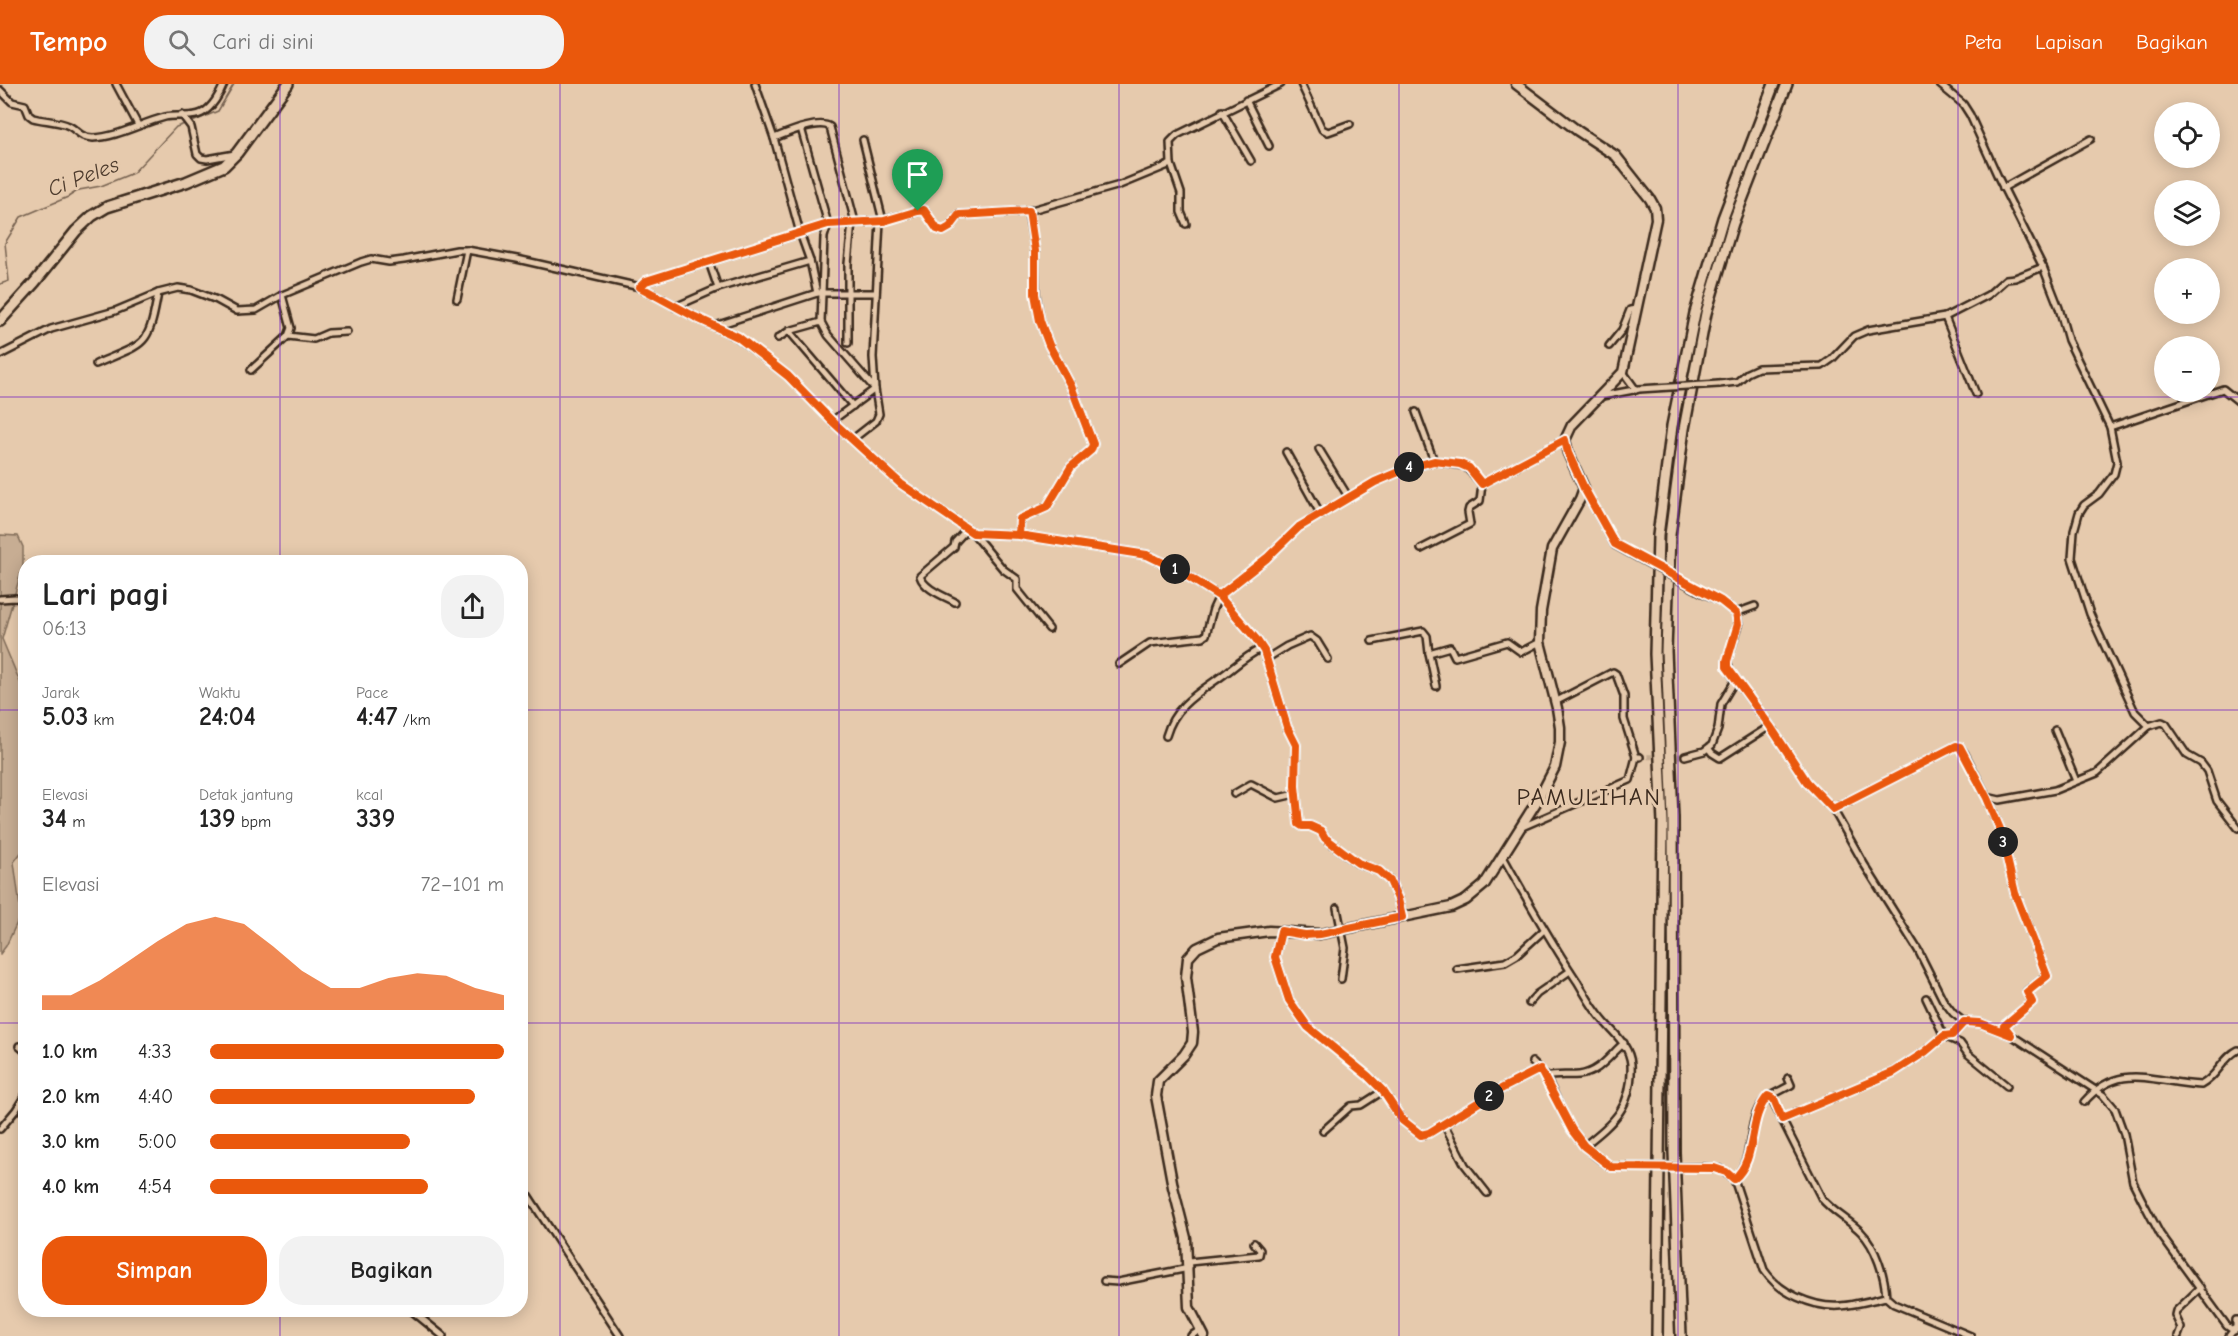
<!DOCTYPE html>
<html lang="id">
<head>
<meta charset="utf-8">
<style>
  :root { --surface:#fff; --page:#f2f2f2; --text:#222; --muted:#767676; --accent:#ea580c }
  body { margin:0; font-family:"Comic Neue",sans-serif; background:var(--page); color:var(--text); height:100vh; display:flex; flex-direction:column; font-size:22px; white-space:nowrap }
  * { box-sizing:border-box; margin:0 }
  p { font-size:20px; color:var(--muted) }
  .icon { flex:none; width:33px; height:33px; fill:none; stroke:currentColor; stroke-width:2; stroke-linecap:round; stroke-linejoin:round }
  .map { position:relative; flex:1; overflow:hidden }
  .panel { position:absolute; left:18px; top:471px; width:510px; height:762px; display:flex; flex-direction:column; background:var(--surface); border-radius:24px; box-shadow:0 3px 15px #0003 }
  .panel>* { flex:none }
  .fabs { position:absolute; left:2154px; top:18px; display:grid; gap:12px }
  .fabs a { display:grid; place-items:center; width:66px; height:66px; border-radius:50%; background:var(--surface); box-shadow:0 3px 15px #0003; font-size:30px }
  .pin { position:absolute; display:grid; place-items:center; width:51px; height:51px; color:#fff; margin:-62px -26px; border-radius:50% 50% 50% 0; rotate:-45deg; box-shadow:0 0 6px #0007 }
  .pin .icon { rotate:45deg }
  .km { position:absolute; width:30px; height:30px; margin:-15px; border-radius:50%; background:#222; color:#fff; font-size:16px; line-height:30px; text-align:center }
  .round { display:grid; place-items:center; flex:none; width:63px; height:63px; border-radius:24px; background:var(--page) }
  .summary { display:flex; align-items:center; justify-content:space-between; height:102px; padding:0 24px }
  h1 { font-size:33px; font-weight:600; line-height:45px }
  .figures { display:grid; grid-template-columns:repeat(3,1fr); gap:9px; height:102px; padding:6px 24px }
  .figures div { display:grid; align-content:center }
  .figures b { font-size:26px; font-weight:600 }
  .figures small { font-size:16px; font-weight:400 }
  .figures p { font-size:16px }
  .chart { height:168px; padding:12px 24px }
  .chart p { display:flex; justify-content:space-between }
  .chart svg { width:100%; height:108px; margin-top:6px; fill:var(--accent); opacity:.7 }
  .primary-button { display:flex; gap:12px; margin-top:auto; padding:12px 24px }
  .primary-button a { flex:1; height:69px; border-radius:24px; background:var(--accent); color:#fff; font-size:24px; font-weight:600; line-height:69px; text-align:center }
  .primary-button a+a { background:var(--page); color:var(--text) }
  ul { padding:0 24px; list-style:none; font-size:20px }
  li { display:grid; grid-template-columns:96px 72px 1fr; align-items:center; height:45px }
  li i { height:15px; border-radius:8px; background:var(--accent) }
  header { display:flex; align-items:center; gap:36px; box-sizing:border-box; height:84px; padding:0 30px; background:var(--accent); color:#fff }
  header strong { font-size:28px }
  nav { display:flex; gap:33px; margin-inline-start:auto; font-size:21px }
  .search { width:420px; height:54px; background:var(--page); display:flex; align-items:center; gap:15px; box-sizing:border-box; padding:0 21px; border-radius:24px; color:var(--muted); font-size:22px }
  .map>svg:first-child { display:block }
</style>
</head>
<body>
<header>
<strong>Tempo</strong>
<div class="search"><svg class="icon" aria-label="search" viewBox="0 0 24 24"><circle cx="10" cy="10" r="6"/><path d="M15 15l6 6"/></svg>Cari di sini</div>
<nav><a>Peta</a><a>Lapisan</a><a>Bagikan</a></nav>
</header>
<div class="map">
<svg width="2238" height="1252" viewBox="0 0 2238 1252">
  <rect width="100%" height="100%" fill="#e6caad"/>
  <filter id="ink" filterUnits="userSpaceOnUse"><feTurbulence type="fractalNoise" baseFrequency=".0167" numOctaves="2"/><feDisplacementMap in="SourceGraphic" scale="12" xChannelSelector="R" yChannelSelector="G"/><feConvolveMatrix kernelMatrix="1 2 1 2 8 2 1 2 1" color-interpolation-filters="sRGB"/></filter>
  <g filter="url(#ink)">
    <path fill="#c7ad93" stroke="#816c58" stroke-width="1.5" d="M0 451 18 452 23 463V481L2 555 25 610 26 762 14 778 21 830 6 862 0 870Z"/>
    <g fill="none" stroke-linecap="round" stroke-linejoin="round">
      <g stroke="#75614f" stroke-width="1.5">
        <path d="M190 39 218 27 234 0"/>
        <path d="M0 200 9 197 5 159 21 133 68 113 79 106 101 102 133 89 176 43 185 40"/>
      </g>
      <path stroke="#c4aa90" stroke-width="5" stroke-dasharray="5 2.5" stroke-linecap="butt" d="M1640 673 1685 672"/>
      <defs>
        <g id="street">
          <path d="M116 0 138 41"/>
          <path d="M755 0 774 54"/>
          <path d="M1301 0 1322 45 1328 48 1350 40"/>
          <path d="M0 6 12 18 25 21 29 31 33 34C44 37 59 37 69 42 77 46 80 54 93 54 118 53 141 39 165 33 177 30 191 35 202 29 212 24 220 10 224 0"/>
          <path d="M1246 16 1269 62"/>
          <path d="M1222 27 1251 77"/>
          <path d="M182 31 191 43 197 70 201 74 207 75 235 70"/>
          <path d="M801 44 828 140 800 149 774 54C787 49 819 35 830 43L855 138"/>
          <path d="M863 56 883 137"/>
          <path d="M1171 80 1181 109V128L1186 140"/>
          <path d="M2003 104 2091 55"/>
          <path d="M810 177 817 209"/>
          <path d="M709 178 718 204"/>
          <path d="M640 203 647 197 800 149 810 177 718 204 675 223"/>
          <path d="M457 215 467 166"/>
          <path d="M1945 233 1976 310"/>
          <path d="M821 238 824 153 828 140 880 137"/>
          <path d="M715 242 817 209H876"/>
          <path d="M789 247 853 322"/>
          <path d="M288 252 314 255 328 249 347 248"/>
          <path d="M778 254 789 247 821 238 828 251 875 305 832 337"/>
          <path d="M848 259V180L852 138"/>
          <path d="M1609 262 1622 246 1630 226 1636 225"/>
          <path d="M0 271 51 245 115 227 158 209 178 204 191 206 217 216 237 227 256 226 282 211 361 178 371 175 389 178 404 176 457 166H467L517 175 640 203 695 233 737 253 788 292 832 337 901 400 973 449 1019 451 1147 471 1178 486 1219 512 1256 555 1264 567 1287 643 1296 661 1295 702 1299 740 1302 742H1310L1321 747 1325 754 1357 779 1379 787 1390 797 1398 815 1402 833"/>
          <path d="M96 280C146 258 148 265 158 209"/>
          <path d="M251 286 288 252 291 244 282 211"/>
          <path d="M1623 288 1636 306"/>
          <path d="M1719 300 1737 298 1747 289 1758 284 1822 282 1832 275 1854 252 1868 246 1945 233 1988 211 2006 195 2015 194 2043 183"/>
          <path d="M1602 312 1639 305"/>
          <path d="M1416 328 1434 377"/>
          <path d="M2110 343 2223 305 2238 317"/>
          <path d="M853 355 876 337 879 330 875 305 873 273 880 137 924 126 937 145 943 147 950 143 959 131 1028 127 1120 101 1171 80 1170 58 1177 51 1281 0"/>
          <path d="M1319 365 1349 414"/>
          <path d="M1286 368 1320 429"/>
          <path d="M1584 404 1615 461"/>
          <path d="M973 449 1003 485 1017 495V505L1049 545"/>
          <path d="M1019 451 1020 435 1047 423 1071 383 1091 366 1093 360 1071 302 1049 261 1040 237 1036 210 1035 167 1028 127"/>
          <path d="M1421 465 1470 440 1468 428 1469 424 1480 417 1482 400"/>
          <path d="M1703 509 1721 517 1736 529 1739 541 1727 577 1730 588 1770 642 1807 698 1833 725 1864 780 1918 866 1943 916 1953 929 1964 938 1980 939 2011 951 2103 1011 2115 1025 2124 1050 2133 1098 2141 1114 2160 1150 2227 1242 2234 1247 2238 1245"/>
          <path d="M0 515 15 514 26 516"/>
          <path d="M955 518C944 512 924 505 920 492L954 463 955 458 967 445"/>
          <path d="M1736 529 1755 522"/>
          <path d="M1372 557 1423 547 1427 552 1429 569 1450 563 1455 573 1507 558 1521 568 1540 558"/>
          <path d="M1429 569 1436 602"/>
          <path d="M1266 575 1287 562 1310 552 1317 557 1328 575"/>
          <path d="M1119 580 1150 559 1203 553 1206 551 1213 525 1219 512 1267 474 1299 443 1375 398 1408 384 1434 377 1465 382 1482 400 1565 356"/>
          <path d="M1555 618 1613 588 1616 590 1624 612V635L1636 673"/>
          <path d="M2149 642 2162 638 2166 640 2187 671 2201 679 2207 687 2217 717 2238 744"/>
          <path d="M2055 646 2076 697"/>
          <path d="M1166 652C1176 617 1205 606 1231 585 1241 577 1250 570 1262 564"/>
          <path d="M1709 665 1712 669 1720 674 1770 642"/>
          <path d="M1685 672 1704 667 1712 661 1718 645 1721 620 1736 595"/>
          <path d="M1234 710 1251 700 1278 714 1295 710"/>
          <path d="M1987 713 2000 745 2015 809 2047 892 2027 907 2032 918 2004 942 2010 950"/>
          <path d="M1833 725 1956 662 1960 663 1965 670 1987 713 2000 716 2055 706 2097 689 2149 642 2135 628 2090 530 2072 474 2074 447 2079 429 2084 421 2099 410 2114 390 2117 378 2110 343 2068 256 2059 224 2043 183 1999 95 1970 31 1963 20 1939 0"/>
          <path d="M1520 744 1630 696 1636 673H1640"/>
          <path d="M1502 771C1526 814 1550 857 1577 897 1585 910 1592 924 1602 935 1614 950 1629 960 1631 980 1633 1023 1614 1038 1584 1062"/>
          <path d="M1337 824 1345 864 1341 895"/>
          <path d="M1281 847 1275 873 1289 916 1308 943 1368 992 1383 1007 1402 1036 1421 1051 1429 1049 1497 1007 1540 985"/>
          <path d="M1457 885 1505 878 1517 871 1544 846"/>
          <path d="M1926 914 1944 952 1960 959 1968 970 2007 1002"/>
          <path d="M1529 919 1537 910 1570 887"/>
          <path d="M19 962 26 968"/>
          <path d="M1532 978C1553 996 1558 1025 1573 1047 1583 1063 1596 1073 1611 1083"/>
          <path d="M1546 993C1557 990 1567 992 1579 991 1599 989 1610 971 1624 959"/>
          <path d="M1770 1012 1791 1001 1788 994"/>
          <path d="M2084 1018C2121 976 2154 999 2201 1001 2217 993 2223 973 2238 966"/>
          <path d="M1782 1035 1894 988 1925 968 1944 952 1952 951 1964 938"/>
          <path d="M1444 1040 1465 1081 1487 1109"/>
          <path d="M0 1045 16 1026 26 1010"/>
          <path d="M1323 1047 1351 1022 1361 1021 1383 1007"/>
          <path d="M1703 1083 1720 1085 1734 1095 1764 1186C1773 1199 1783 1207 1797 1213 1832 1229 1850 1221 1886 1213L1894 1220 1971 1252"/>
          <path d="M1734 1095C1758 1074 1743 1029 1770 1012L1822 1115C1833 1128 1849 1136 1861 1148 1876 1163 1885 1192 1886 1213"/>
          <path d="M520 1099 620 1252"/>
          <path d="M1189 1178 1259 1171 1260 1166 1254 1159"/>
          <path d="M1104 1197 1118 1198 1189 1184"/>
          <path d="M411 1226 443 1252"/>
          <path d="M1191 1252 1200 1246"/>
          <path d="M2178 1252 2181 1244 2175 1231 2176 1227 2200 1204"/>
          <path d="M2229 1252 2236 1243V1236H2238"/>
        </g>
        <path id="primary" d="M1204 1252 1189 1223 1186 1154 1173 1103 1156 1012 1158 997 1184 971 1192 959 1193 948 1186 893 1188 874 1197 864 1218 854 1269 847 1320 850 1451 823 1466 816 1484 801 1539 714 1555 683 1560 658V643L1557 624 1540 558 1541 527 1552 465 1580 415 1584 404 1568 369 1565 356 1572 341 1623 288 1656 135 1655 124 1650 115 1616 72 1578 47 1516 0"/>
        <g id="highway">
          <path d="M0 237 35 198 76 147 92 132 107 123 186 98 224 82 237 69 288 0"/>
          <path d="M1657 1252 1663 739 1655 570 1658 452 1672 342 1695 229 1723 134 1774 0"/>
          <path d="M1681 1252 1674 1068 1673 734 1666 567 1670 451 1684 345 1706 229 1733 139 1787 0"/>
        </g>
      </defs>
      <use href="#street" stroke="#3b2a1e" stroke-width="10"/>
      <use href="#primary" stroke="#3b2a1e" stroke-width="13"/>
      <use href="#highway" stroke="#3b2a1e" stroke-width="14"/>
      <use href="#street" stroke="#e6caad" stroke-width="5"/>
      <use href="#primary" stroke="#e6caad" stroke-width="8"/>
      <use href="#highway" stroke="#e6caad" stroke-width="9"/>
      <defs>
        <g id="street-bridge">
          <path d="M1639 305 1719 300"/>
          <path d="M1615 461 1703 509"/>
          <path d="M1611 1083H1703"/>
        </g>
      </defs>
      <use href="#street-bridge" stroke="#3b2a1e" stroke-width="10" stroke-linecap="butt"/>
      <use href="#street-bridge" stroke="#e6caad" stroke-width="5"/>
    </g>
  </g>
  <g fill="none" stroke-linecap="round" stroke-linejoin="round" filter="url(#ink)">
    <defs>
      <path id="route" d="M918 127 884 137 828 140 646 197 640 203 695 233 738 253 788 292 832 337 901 400 973 449 1019 451 1147 471 1178 486 1219 512 1256 555 1264 567 1287 643 1296 661 1295 702 1299 740 1302 742H1310L1321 747 1325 754 1358 779 1379 787 1390 797 1398 815 1402 833 1320 850 1305 851 1281 847 1275 873 1289 916 1308 943 1368 992 1383 1007 1402 1036 1421 1051 1429 1049 1497 1007 1540 985 1572 1046 1584 1062 1611 1083 1714 1084 1726 1088 1734 1095C1758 1075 1747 1035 1768 1012L1774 1015 1782 1035 1894 988 1925 968 1944 952 1952 951 1964 938 1980 939 2011 951 2004 942 2032 918 2027 908 2047 892 2015 809 2000 745 1987 714 1960 663 1956 662 1833 725 1807 698 1770 642 1727 583V577L1738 540 1736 529 1721 517 1615 460 1584 404 1568 369 1565 356 1482 400 1469 384 1460 380 1434 377 1408 384 1375 398 1299 443 1267 474 1219 512 1178 486 1147 471 1019 451 1020 435 1047 423 1071 383 1091 366 1093 360 1071 302 1049 261 1040 237 1035 210V167L1029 127 959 131 950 143 943 147 937 145 924 126 918 127"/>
    </defs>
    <use href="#route" stroke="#fff" stroke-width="12"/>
    <use href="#route" stroke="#ea580c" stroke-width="8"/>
  </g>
  <path fill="none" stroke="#7b2cbf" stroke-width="1.5" stroke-opacity="0.55" d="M280 0V478M560 0V1252M839 0V1252M1119 0V1252M1399 0V1252M1678 0V1252M1958 0V1252M0 313H2238M0 626H26M520 626H2238M0 939H26M520 939H2238M280 1226V1252"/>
  <g text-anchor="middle" stroke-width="6" stroke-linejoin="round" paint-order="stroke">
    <g font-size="22" font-style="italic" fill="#4e3c2e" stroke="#e6caad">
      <text transform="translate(83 92) rotate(-21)" y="8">Ci Peles</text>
    </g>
    <g font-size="24" letter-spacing="1.5" fill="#3b2a1e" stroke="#e6caad">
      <text x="1589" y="721">PAMULIHAN</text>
    </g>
  </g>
</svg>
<div class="fabs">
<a><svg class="icon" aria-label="locate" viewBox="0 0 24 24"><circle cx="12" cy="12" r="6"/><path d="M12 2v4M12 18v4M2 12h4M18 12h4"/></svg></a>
<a><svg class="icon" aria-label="layers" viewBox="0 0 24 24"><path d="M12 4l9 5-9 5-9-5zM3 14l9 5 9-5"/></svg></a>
<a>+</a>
<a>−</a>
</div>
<div class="pin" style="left:918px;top:127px;background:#1e9e55"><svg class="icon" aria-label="arrive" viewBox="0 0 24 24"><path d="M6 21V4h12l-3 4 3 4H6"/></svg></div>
<b class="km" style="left:1175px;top:485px">1</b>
<b class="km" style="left:1489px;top:1012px">2</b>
<b class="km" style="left:2003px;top:758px">3</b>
<b class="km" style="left:1409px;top:383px">4</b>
<section class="panel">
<div class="summary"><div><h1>Lari pagi</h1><p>06:13</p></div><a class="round"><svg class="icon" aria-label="share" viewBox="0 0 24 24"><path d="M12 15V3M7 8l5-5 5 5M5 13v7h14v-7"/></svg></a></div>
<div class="figures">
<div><p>Jarak</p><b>5.03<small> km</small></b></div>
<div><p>Waktu</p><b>24:04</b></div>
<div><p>Pace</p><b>4:47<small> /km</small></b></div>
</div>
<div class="figures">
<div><p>Elevasi</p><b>34<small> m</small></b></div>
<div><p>Detak jantung</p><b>139<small> bpm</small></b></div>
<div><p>kcal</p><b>339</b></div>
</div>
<div class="chart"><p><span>Elevasi</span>72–101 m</p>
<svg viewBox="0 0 160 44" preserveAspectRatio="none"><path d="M0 44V38L10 38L20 32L30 24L40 16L50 9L60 6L70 9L80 18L90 28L100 35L110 35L120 31L130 29L140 30L150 35L160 38V44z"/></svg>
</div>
<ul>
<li><b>1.0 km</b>4:33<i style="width:100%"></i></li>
<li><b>2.0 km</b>4:40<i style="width:90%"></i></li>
<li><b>3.0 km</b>5:00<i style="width:68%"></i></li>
<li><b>4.0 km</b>4:54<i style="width:74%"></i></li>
</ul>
<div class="primary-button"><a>Simpan</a><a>Bagikan</a></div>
</section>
</div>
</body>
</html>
